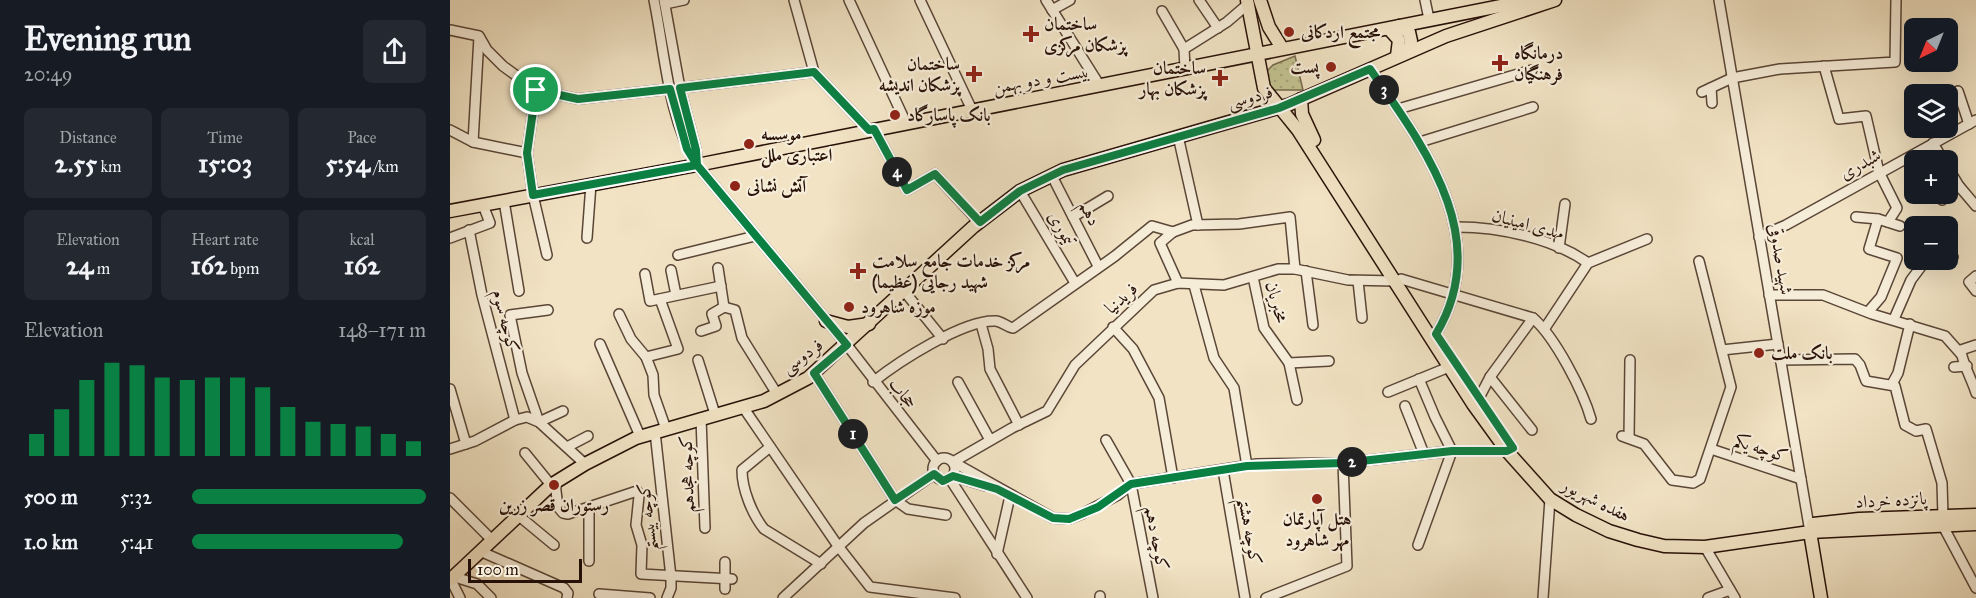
<!DOCTYPE html>
<html lang="en">
<head>
<meta charset="utf-8">
<style>
  :root { --surface:#171b24; --page:#242831; --text:#f1f3f6; --muted:#9ea1a6; --accent:#0b8043 }
  body { margin:0; font-family:"IM FELL Great Primer",Amiri,serif; background:var(--page); color:var(--text); height:100vh; display:flex; flex-direction:column; font-size:22px; white-space:nowrap }
  * { box-sizing:border-box; margin:0 }
  p { font-size:20px; color:var(--muted) }
  .icon { flex:none; width:33px; height:33px; fill:none; stroke:currentColor; stroke-width:2; stroke-linecap:round; stroke-linejoin:round }
  .map { position:relative; flex:1; overflow:hidden }
  .panel { display:flex; flex-direction:column; background:var(--surface); width:450px }
  .panel>* { flex:none }
  .needle { width:39px; rotate:223deg }
  .tools { position:absolute; left:1454px; top:18px; display:grid; gap:12px }
  .tools a { display:grid; place-items:center; width:54px; height:54px; border-radius:9px; background:var(--surface); box-shadow:0 6px 24px #0002; font-size:30px }
  .scale { position:absolute; left:18px; bottom:15px; width:114px; box-sizing:border-box; padding-left:6px; border:3px solid #281108; border-top:0; font-size:16px; line-height:21px; white-space:nowrap; color:#281108; -webkit-text-stroke:4px #f6edd9; paint-order:stroke }
  .pin { position:absolute; display:grid; place-items:center; width:51px; height:51px; color:#fff; margin:-26px; border:3px solid #fff; border-radius:50%; box-shadow:0 2px 6px #0007 }
  .km { position:absolute; width:30px; height:30px; margin:-15px; border-radius:50%; background:#222; color:#fff; font-size:16px; line-height:30px; text-align:center }
  .round { display:grid; place-items:center; flex:none; width:63px; height:63px; border-radius:9px; background:var(--page) }
  .overview { display:flex; align-items:center; justify-content:space-between; height:102px; padding:0 24px }
  h1 { font-size:33px; font-weight:800; line-height:45px }
  .metrics { display:grid; grid-template-columns:repeat(3,1fr); gap:9px; height:102px; padding:6px 24px }
  .metrics div { display:grid; align-content:center; border-radius:9px; background:var(--page); text-align:center }
  .metrics b { font-size:26px; font-weight:800 }
  .metrics small { font-size:16px; font-weight:400 }
  .metrics p { font-size:16px }
  .chart { height:168px; padding:12px 24px }
  .chart p { display:flex; justify-content:space-between }
  .chart svg { width:100%; height:108px; margin-top:6px; stroke:var(--accent); stroke-width:6 }
  ul { padding:0 24px; list-style:none; font-size:20px }
  li { display:grid; grid-template-columns:96px 72px 1fr; align-items:center; height:45px }
  li i { height:15px; border-radius:8px; background:var(--accent) }
  main { display:flex; flex:1; min-height:0 }
  .map>svg:first-child { display:block }
</style>
</head>
<body>
<main>
<section class="panel">
<div class="overview"><div><h1>Evening run</h1><p>20:49</p></div><a class="round"><svg class="icon" aria-label="share" viewBox="0 0 24 24"><path d="M12 15V3M7 8l5-5 5 5M5 13v7h14v-7"/></svg></a></div>
<div class="metrics">
<div><p>Distance</p><b>2.55<small> km</small></b></div>
<div><p>Time</p><b>15:03</b></div>
<div><p>Pace</p><b>5:54<small> /km</small></b></div>
</div>
<div class="metrics">
<div><p>Elevation</p><b>24<small> m</small></b></div>
<div><p>Heart rate</p><b>162<small> bpm</small></b></div>
<div><p>kcal</p><b>162</b></div>
</div>
<div class="chart"><p><span>Elevation</span>148–171 m</p>
<svg viewBox="0 0 160 44" preserveAspectRatio="none"><path d="M5 44V35M15 44V25M25 44V13M35 44V6M45 44V7M55 44V12M65 44V13M75 44V12M85 44V12M95 44V16M105 44V24M115 44V30M125 44V31M135 44V32M145 44V35M155 44V38"/></svg>
</div>
<ul>
<li><b>500 m</b>5:32<i style="width:100%"></i></li>
<li><b>1.0 km</b>5:41<i style="width:90%"></i></li>
</ul>
</section>
<div class="map">
<svg width="1526" height="598" viewBox="0 0 1526 598">
  <defs>
    <pattern id="grass-dots" width="8" height="8" patternUnits="userSpaceOnUse" patternTransform="scale(1.5)"><rect width="8" height="8" fill="#c2c18f"/><path d="M2 2h.1M6 6h.1" fill="none" stroke="#a7a57a" stroke-width="1.8" stroke-linecap="round"/></pattern>
  </defs>
  <rect width="100%" height="100%" fill="#f1e3c4"/>
  <filter id="stains"><feTurbulence type="fractalNoise" baseFrequency=".00333" numOctaves="4"/><feColorMatrix values="0 0 0 0 .2 0 0 0 0 .09 0 0 0 0 .02 0 0 0 .5 -.17"/></filter>
  <radialGradient id="worn" r=".72"><stop offset=".6" stop-color="#630" stop-opacity="0"/><stop offset="1" stop-color="#630" stop-opacity=".3"/></radialGradient>
  <path fill="url(#grass-dots)" stroke="#75694c" stroke-width="1.5" d="M845 56 853 90H820L815 73 823 65Z"/>
  <g fill="none" stroke-linecap="round" stroke-linejoin="round">
    <defs>
      <g id="minor">
        <path d="M204 0C215 54 218 118 247 165L397 345 487 461"/>
        <path d="M214 0 230 88 246 150 247 163"/>
        <path d="M344 0 364 72 419 130"/>
        <path d="M399 0 456 123"/>
        <path d="M470 0 522 110"/>
        <path d="M596 0 650 86"/>
        <path d="M749 0 768 28"/>
        <path d="M975 0 979 19"/>
        <path d="M1269 0 1360 532"/>
        <path d="M215 4 234 0"/>
        <path d="M602 10 620 0"/>
        <path d="M712 11 734 49"/>
        <path d="M0 30 29 36 37 50 53 66 86 90 128 99 220 89"/>
        <path d="M1374 66 1389 119 1416 116 1429 172 1447 208 1438 222"/>
        <path d="M735 69 734 49 777 22 798 4"/>
        <path d="M920 69C974 147 1044 238 986 334"/>
        <path d="M230 88 364 72"/>
        <path d="M1261 88 1262 103"/>
        <path d="M86 90 77 153 83 195 97 255"/>
        <path d="M1508 91 1519 124"/>
        <path d="M1252 92 1282 78 1330 69 1445 62 1446 0"/>
        <path d="M948 109 1082 70"/>
        <path d="M424 129 457 190 485 174 529 222"/>
        <path d="M0 130 23 142 77 153"/>
        <path d="M728 136 748 225"/>
        <path d="M23 142 29 37"/>
        <path d="M970 142 1083 107"/>
        <path d="M1483 143 1493 160"/>
        <path d="M1497 166 1509 186 1526 206"/>
        <path d="M602 176 648 266"/>
        <path d="M570 191 625 283"/>
        <path d="M1492 200 1509 186"/>
        <path d="M54 201 69 291"/>
        <path d="M623 217 658 196"/>
        <path d="M1406 217 1428 219 1450 226"/>
        <path d="M1007 227C1049 227 1103 238 1138 263"/>
        <path d="M19 230 32 295 65 420"/>
        <path d="M723 232 710 243 728 283"/>
        <path d="M1309 237 1336 225 1526 120"/>
        <path d="M0 238 40 223 33 205"/>
        <path d="M137 238 141 184"/>
        <path d="M1109 248 1115 204"/>
        <path d="M1497 251 1503 257"/>
        <path d="M228 255 305 236"/>
        <path d="M268 268 274 307"/>
        <path d="M221 270 226 295"/>
        <path d="M856 271 863 325"/>
        <path d="M195 274 200 301 271 286"/>
        <path d="M1526 276 1519 282 1526 291"/>
        <path d="M803 277 814 328 839 363 847 400"/>
        <path d="M951 279 1083 318C1105 337 1133 391 1141 419"/>
        <path d="M908 281 912 318"/>
        <path d="M945 281 898 280 845 269H828L774 285 728 283 704 290 625 365 597 411 562 428 503 462 603 518 619 519 632 514 668 495 681 484 807 464 893 463 1002 451H1057"/>
        <path d="M744 285 764 358 784 388 797 466"/>
        <path d="M454 291 493 339"/>
        <path d="M1319 295H1373L1422 314 1495 336 1511 354"/>
        <path d="M1418 312 1431 297 1447 258 1419 249 1428 219"/>
        <path d="M169 314 181 339 196 357 203 375 204 395 216 429"/>
        <path d="M1444 319 1461 280 1476 260"/>
        <path d="M531 324 538 349 540 369 569 425"/>
        <path d="M663 327 683 349 709 398 723 478"/>
        <path d="M1095 328 1138 263 1197 239"/>
        <path d="M251 331 266 326 262 314 274 307 285 310 292 338 327 394"/>
        <path d="M150 344 190 436"/>
        <path d="M1526 345 1511 350C1511 360 1523 382 1526 393"/>
        <path d="M1272 350 1328 344"/>
        <path d="M196 357 228 349 210 299"/>
        <path d="M248 360 265 414"/>
        <path d="M1330 360 1405 359 1410 365 1416 381 1445 386 1455 425 1466 431 1476 429 1492 483 1493 516"/>
        <path d="M839 363 879 361"/>
        <path d="M1504 367 1517 366"/>
        <path d="M364 373 445 500 458 509 496 515"/>
        <path d="M1040 377 1082 430"/>
        <path d="M423 382C448 362 514 319 546 321 553 322 557 327 563 328L665 256 702 226 723 232 742 225 789 224 840 217 845 269"/>
        <path d="M508 382 540 440"/>
        <path d="M1442 384 1448 373 1460 324"/>
        <path d="M0 389 16 444"/>
        <path d="M938 392 999 367"/>
        <path d="M1028 400 1040 377 1083 318"/>
        <path d="M955 406 974 454"/>
        <path d="M293 407 388 546 420 587 505 598"/>
        <path d="M251 418 255 528"/>
        <path d="M89 422 72 373 60 315 98 310"/>
        <path d="M89 422 113 411"/>
        <path d="M205 432 221 577V588L217 598"/>
        <path d="M1172 436 1194 444 1222 480 1243 483 1250 479 1281 387 1249 261"/>
        <path d="M1179 438 1180 360"/>
        <path d="M656 440 681 484 703 598"/>
        <path d="M117 447 138 436"/>
        <path d="M320 447 292 470C292 489 302 514 314 529L371 564"/>
        <path d="M0 449 25 441 65 420 77 417 89 422 135 464"/>
        <path d="M1261 449 1351 479"/>
        <path d="M75 453 101 485"/>
        <circle cx="494" cy="469" r="11"/>
        <path d="M773 470 795 598"/>
        <path d="M503 476 536 486"/>
        <path d="M500 479 577 598"/>
        <path d="M105 483 108 507 113 513 118 514 187 491 189 496 186 525 192 545 191 574 282 579"/>
        <path d="M0 498 43 541"/>
        <path d="M69 516 104 545"/>
        <path d="M1493 526 1526 588"/>
        <path d="M968 545 1002 451 985 417 969 379"/>
        <path d="M1255 547 1285 598"/>
        <path d="M32 552 114 588 118 593 117 598"/>
        <path d="M547 554 560 496"/>
        <path d="M139 561V507"/>
        <path d="M275 562V589"/>
        <path d="M5 577 27 584 41 598"/>
        <path d="M1 580 10 598"/>
        <path d="M149 594 200 598"/>
        <path d="M333 598 414 523 484 474"/>
        <path d="M650 598V596"/>
        <path d="M816 598 897 566 893 463"/>
        <path d="M1093 598 1100 499"/>
        <path d="M1258 598 1280 590"/>
      </g>
      <g id="major">
        <path d="M797 0 814 88 848 130 1023 404 1057 451 1100 499 1126 515 1159 531 1188 540 1214 546 1255 547 1360 532 1526 524"/>
        <path d="M810 0 819 27 832 48"/>
        <path d="M949 26 959 32 961 41 959 51"/>
        <path d="M939 29 949 40 947 56"/>
        <path d="M851 99 852 114 864 140"/>
        <path d="M0 211 247 165 1081 0"/>
        <path d="M376 321 398 327 419 324"/>
        <path d="M1363 524 1409 519 1526 515"/>
        <path d="M1360 532 1371 598"/>
        <path d="M0 580 101 485 135 464 186 438 314 401 358 378 523 227 570 191 613 170 838 105 996 36 1105 0"/>
      </g>
    </defs>
    <use href="#minor" stroke="#5a4637" stroke-width="12"/>
    <use href="#major" stroke="#281108" stroke-width="15"/>
    <use href="#minor" stroke="#f6edd9" stroke-width="9"/>
    <use href="#major" stroke="#f1e3c4" stroke-width="12"/>
  </g>
  <g fill="none" stroke-linecap="round" stroke-linejoin="round">
    <defs>
      <path id="route" d="M86 90 128 99 220 89 237 149 247 165 397 345 364 373 445 500 484 474 493 481 503 476 547 489 603 518 619 519 648 507 681 484 797 466 893 463 1002 451H1057L1063 448 986 334C1044 238 974 147 920 69L829 108 613 170 570 191 530 222 485 174 457 190 424 129 419 130 364 72 230 88 246 150 247 165 83 195 77 153 86 90"/>
    </defs>
    <use href="#route" stroke="#fff" stroke-width="12"/>
    <use href="#route" stroke="#0b8043" stroke-width="8"/>
  </g>
  <g fill="#8f2418" stroke="#f6edd9" stroke-width="2">
    <circle cx="839" cy="32" r="6"/>
    <path d="M578 25h6v6h6v6h-6v6h-6v-6h-6v-6h6z"/>
    <path d="M1047 54h6v6h6v6h-6v6h-6v-6h-6v-6h6z"/>
    <circle cx="881" cy="67" r="6"/>
    <path d="M521 65h6v6h6v6h-6v6h-6v-6h-6v-6h6z"/>
    <path d="M767 69h6v6h6v6h-6v6h-6v-6h-6v-6h6z"/>
    <circle cx="445" cy="115" r="6"/>
    <circle cx="299" cy="144" r="6"/>
    <circle cx="285" cy="186" r="6"/>
    <path d="M405 262h6v6h6v6h-6v6h-6v-6h-6v-6h6z"/>
    <circle cx="399" cy="307" r="6"/>
    <circle cx="1309" cy="353" r="6"/>
    <circle cx="104" cy="485" r="6"/>
    <circle cx="867" cy="499" r="6"/>
  </g>
  <g text-anchor="middle" stroke-width="4.5" stroke-linejoin="round" paint-order="stroke">
    <g font-size="18" font-weight="bold" fill="#281108" stroke="#f6edd9" text-anchor="start">
      <text x="594" y="30">ساختمان<tspan x="594" dy="21">پزشکان مرکزی</tspan></text>
      <text x="851" y="38">مجتمع اردکانی</text>
      <text x="1064" y="59">درمانگاه<tspan x="1064" dy="21">فرهنگیان</tspan></text>
      <text x="510" y="70" text-anchor="end">ساختمان<tspan x="510" dy="21">پزشکان اندیشه</tspan></text>
      <text x="869" y="73" text-anchor="end">پست</text>
      <text x="756" y="74" text-anchor="end">ساختمان<tspan x="756" dy="21">پزشکان بهار</tspan></text>
      <text x="457" y="121">بانک پاسارگاد</text>
      <text x="311" y="140">موسسه<tspan x="311" dy="21">اعتباری ملل</tspan></text>
      <text x="297" y="192">آتش نشانی</text>
      <text x="422" y="267">مرکز خدمات جامع سلامت<tspan x="422" dy="21">شهید رجایی (عظیما)</tspan></text>
      <text x="411" y="313">موزه شاهرود</text>
      <text x="1321" y="359">بانک ملت</text>
      <text x="104" y="511" text-anchor="middle">رستوران قصر زرین</text>
      <text x="867" y="525" text-anchor="middle">هتل آپارتمان<tspan x="867" dy="21">مهر شاهرود</tspan></text>
    </g>
    <g font-size="18" fill="#281108" stroke="#f6edd9">
      <text transform="translate(591 79) rotate(-10)" y="6">بیست و دو بهمن</text>
      <text transform="translate(800 97) rotate(-15)" y="6">فردوسی</text>
      <text transform="translate(1410 164) rotate(-29)" y="6">شبدری</text>
      <text transform="translate(640 213) rotate(63)" y="6">دهم</text>
      <text transform="translate(1078 224) rotate(15)" y="6">مهدی امینیان</text>
      <text transform="translate(612 228) rotate(59)" y="6">تیموری</text>
      <text transform="translate(1331 259) rotate(80)" y="6">شهید صدوقی</text>
      <text transform="translate(671 298) rotate(-42)" y="6">فریدنیا</text>
      <text transform="translate(827 302) rotate(74)" y="6">مخبریان</text>
      <text transform="translate(56 321) rotate(76)" y="6">کوچه سوم</text>
      <text transform="translate(352 356) rotate(-36)" y="6">فردوسی</text>
      <text transform="translate(453 393) rotate(51)" y="6">حجاب</text>
      <text transform="translate(1311 448) rotate(18)" y="6">کوچه یکم</text>
      <text transform="translate(237 474) rotate(-92)" y="6">کوچه هجدهم</text>
      <text transform="translate(1146 500) rotate(27)" y="6">هفده شهریور</text>
      <text transform="translate(1441 500) rotate(-3)" y="6">پانزده خرداد</text>
      <text transform="translate(197 517) rotate(-96)" y="6">کوچه بیستم</text>
      <text transform="translate(800 531) rotate(80)" y="6">کوچه هشتم</text>
      <text transform="translate(707 538) rotate(79)" y="6">کوچه دهم</text>
    </g>
  </g>
  <rect width="100%" height="100%" filter="url(#stains)"/>
  <rect width="100%" height="100%" fill="url(#worn)"/>
</svg>
<div class="tools">
<a><svg class="needle" viewBox="-14 -14 28 28"><path d="M0-13l5 13h-10z" fill="#e53935"/><path d="M0 13l5-13h-10z" fill="#9ea1a6"/></svg></a>
<a><svg class="icon" aria-label="layers" viewBox="0 0 24 24"><path d="M12 4l9 5-9 5-9-5zM3 14l9 5 9-5"/></svg></a>
<a>+</a>
<a>−</a>
</div>
<div class="scale">100 m</div>
<div class="pin" style="left:86px;top:90px;background:#1e9e55"><svg class="icon" aria-label="arrive" viewBox="0 0 24 24"><path d="M6 21V4h12l-3 4 3 4H6"/></svg></div>
<b class="km" style="left:403px;top:434px">1</b>
<b class="km" style="left:902px;top:462px">2</b>
<b class="km" style="left:934px;top:90px">3</b>
<b class="km" style="left:447px;top:172px">4</b>
</div>
</main>
</body>
</html>
